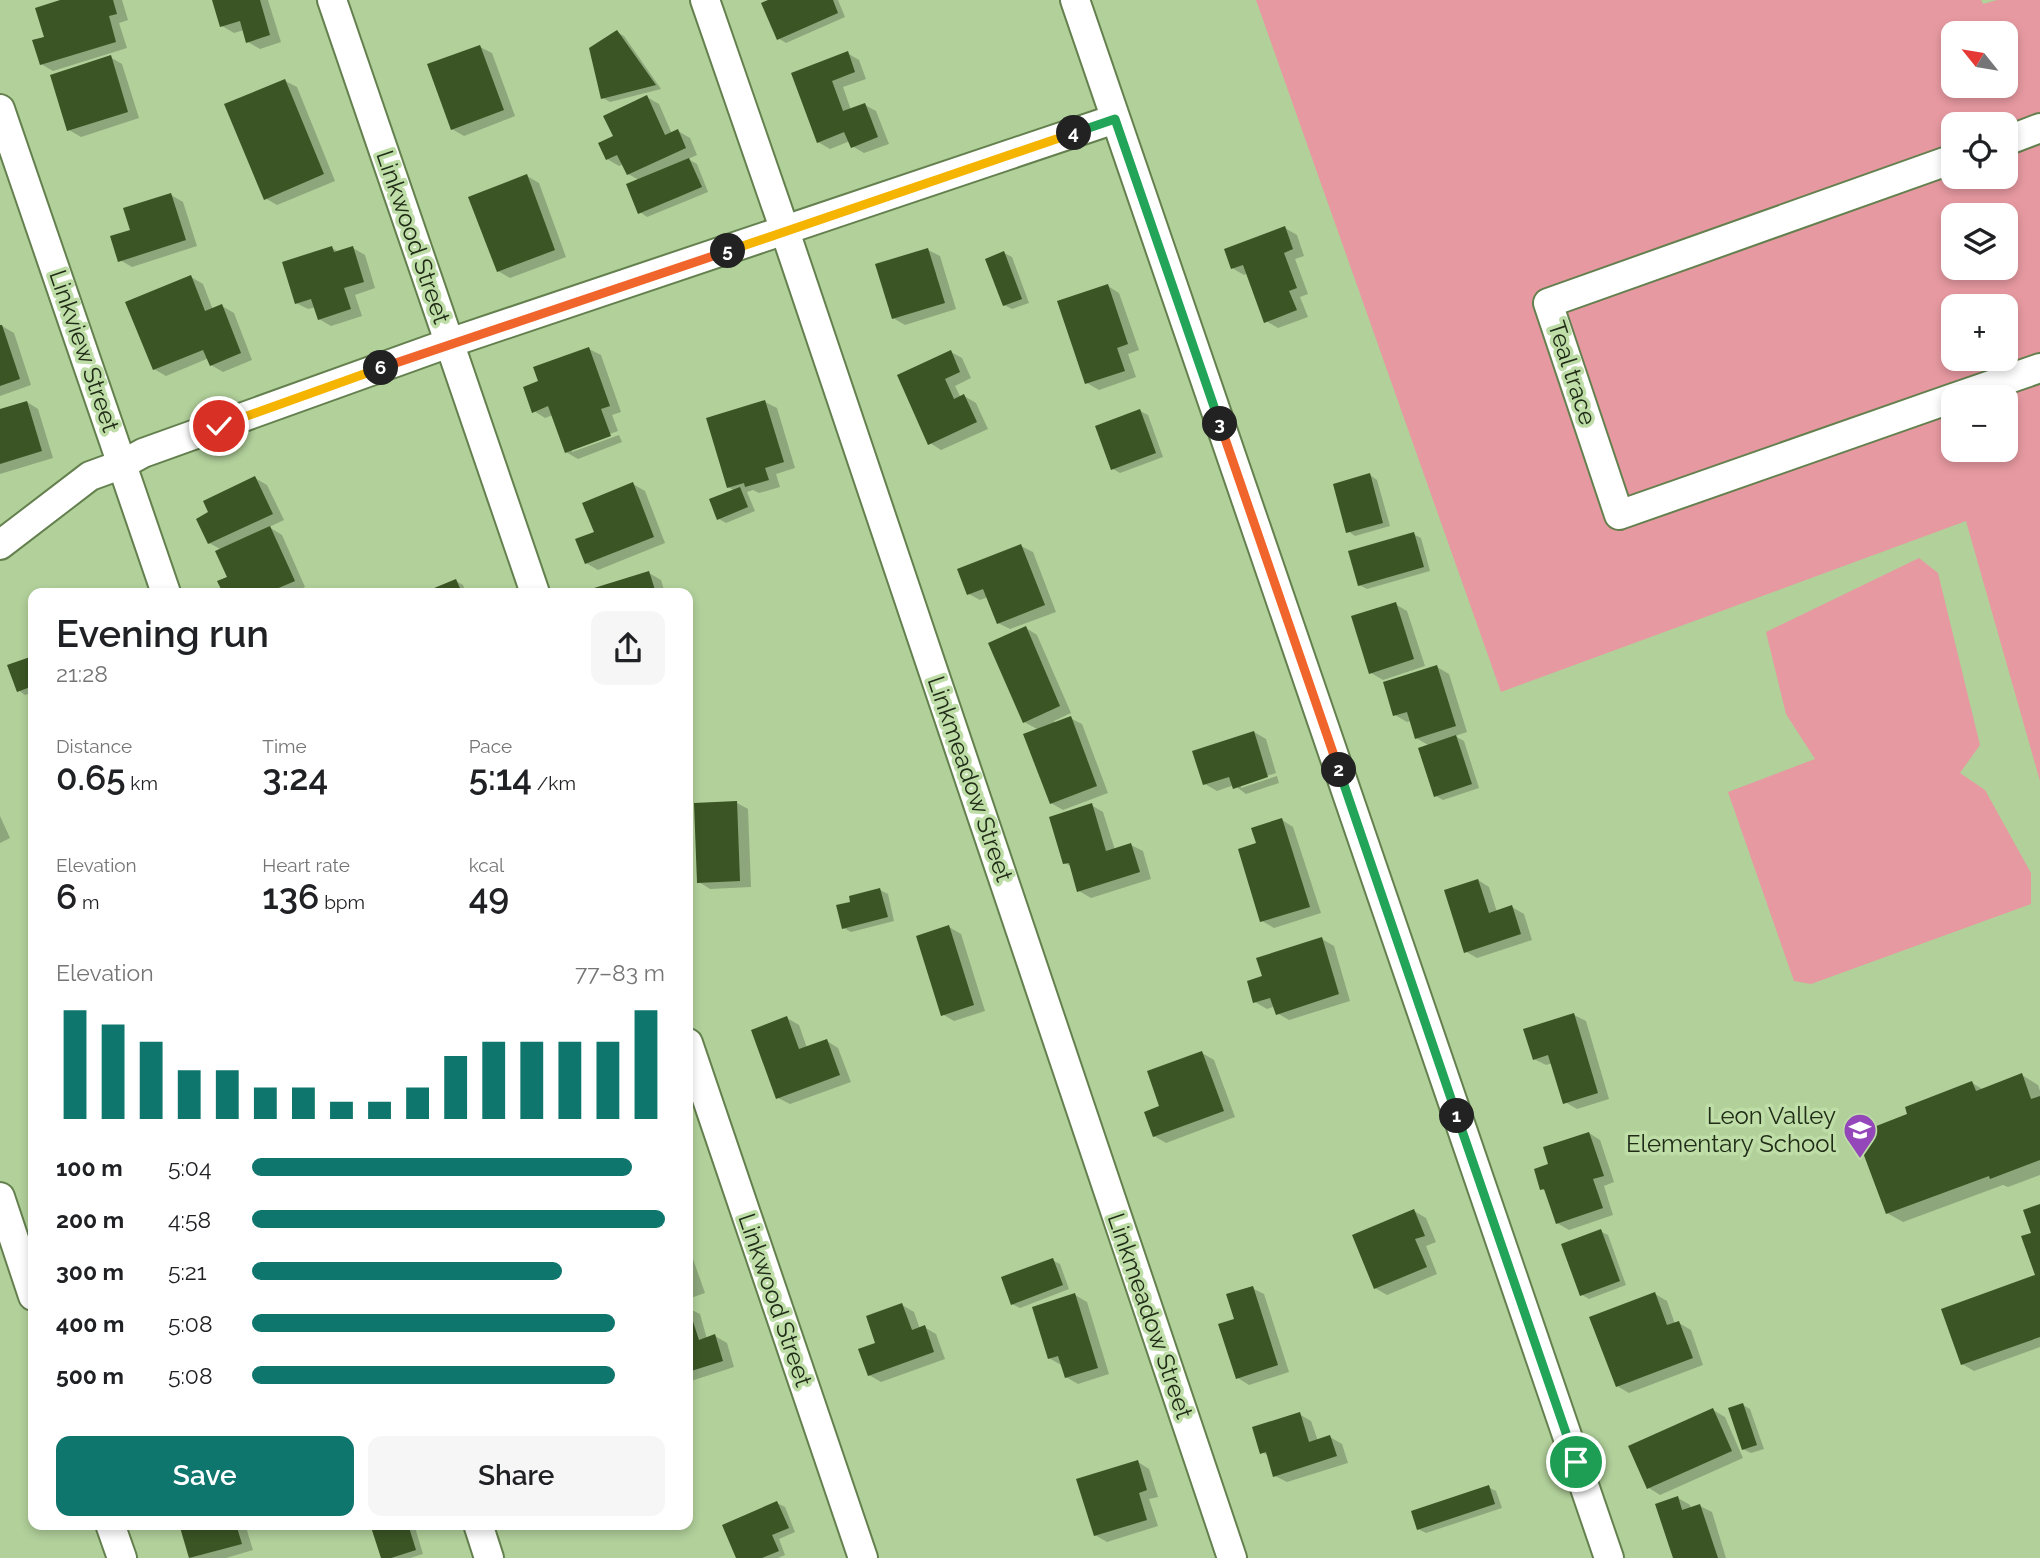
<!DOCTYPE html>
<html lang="en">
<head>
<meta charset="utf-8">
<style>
  :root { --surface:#fff; --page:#f6f6f6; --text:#202124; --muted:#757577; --accent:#0f766e }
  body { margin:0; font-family:Raleway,sans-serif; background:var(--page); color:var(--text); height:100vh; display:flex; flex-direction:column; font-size:26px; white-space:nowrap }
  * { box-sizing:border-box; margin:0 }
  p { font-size:23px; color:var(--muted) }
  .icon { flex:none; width:38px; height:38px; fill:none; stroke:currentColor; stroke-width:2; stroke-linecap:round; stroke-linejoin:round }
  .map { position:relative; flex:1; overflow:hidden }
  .panel { position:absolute; left:28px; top:588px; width:665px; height:942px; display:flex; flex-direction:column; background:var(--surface); border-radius:14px; box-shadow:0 4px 10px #0003 }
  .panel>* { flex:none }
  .needle { width:46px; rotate:300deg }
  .buttons { position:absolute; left:1941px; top:21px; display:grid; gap:14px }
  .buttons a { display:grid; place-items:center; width:77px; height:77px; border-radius:14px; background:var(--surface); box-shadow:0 4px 10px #0003; font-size:35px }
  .pin { position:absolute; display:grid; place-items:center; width:60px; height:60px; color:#fff; margin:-30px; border:4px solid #fff; border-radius:50%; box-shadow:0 2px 7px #0007 }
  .km { position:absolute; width:35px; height:35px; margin:-18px; border-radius:50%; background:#222; color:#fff; font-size:19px; line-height:35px; text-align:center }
  .round { display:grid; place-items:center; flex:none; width:74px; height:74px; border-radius:14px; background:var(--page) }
  .head { display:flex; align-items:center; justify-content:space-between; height:119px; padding:0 28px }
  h1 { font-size:38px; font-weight:600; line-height:52px }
  .figures { display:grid; grid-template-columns:repeat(3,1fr); gap:10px; height:119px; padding:7px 28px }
  .figures div { display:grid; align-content:center }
  .figures b { font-size:35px; font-weight:600 }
  .figures small { font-size:19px; font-weight:400 }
  .figures p { font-size:19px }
  .chart { height:196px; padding:14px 28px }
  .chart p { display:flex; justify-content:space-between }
  .chart svg { width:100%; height:126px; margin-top:7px; stroke:var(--accent); stroke-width:6 }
  .cta { display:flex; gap:14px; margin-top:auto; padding:14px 28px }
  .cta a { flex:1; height:80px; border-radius:14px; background:var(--accent); color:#fff; font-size:28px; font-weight:600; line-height:80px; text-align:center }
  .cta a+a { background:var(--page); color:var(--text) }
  ul { padding:0 28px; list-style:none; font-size:23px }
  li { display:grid; grid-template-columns:112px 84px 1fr; align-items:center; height:52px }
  li i { height:18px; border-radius:9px; background:var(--accent) }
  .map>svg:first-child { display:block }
</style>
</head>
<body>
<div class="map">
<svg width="2040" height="1558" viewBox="0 0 2040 1558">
  <rect width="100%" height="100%" fill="#b1d09a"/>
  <g fill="#e799a1" fill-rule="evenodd">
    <path d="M1256 0H1981L1983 4 1997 0H2040V781L1966 521 1501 692ZM1953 33H2006V86H1953ZM1953 124H2006V177H1953ZM1953 215H2006V268H1953ZM1953 306H2006V359H1953ZM1953 397H2006V450H1953Z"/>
    <path d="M1919 558 1938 573 1980 745 1960 773 1985 790 2031 873V904L1811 984 1794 981 1728 792 1815 759 1786 714 1766 632Z"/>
  </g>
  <g fill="#0003">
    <path d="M66 0H122L128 20 119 23 127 48 53 71 41 64 46 38Z"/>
    <path d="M214 0H268L281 42 260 49 248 42 244 30 234 33 222 26Z"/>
    <path d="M773 0H838L845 17 786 43 778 38Z"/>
    <path d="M617 32 624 36 661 89 610 102 603 98Z"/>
    <path d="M480 47 492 53 515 116 464 136 452 129Z"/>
    <path d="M847 53 859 60 866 79 843 87 851 110 865 105 876 111 889 144 864 153 852 146 850 141 830 149 818 142 793 74Z"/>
    <path d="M110 57 122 64 139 118 81 137 69 130Z"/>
    <path d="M285 81 297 87 335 181 277 205 265 198Z"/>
    <path d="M647 97 659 104 672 134 678 131 690 138 697 155 688 159 697 164 708 192 647 217 640 212 639 180 628 174 623 164 619 166 607 159 615 137Z"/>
    <path d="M527 176 539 183 566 257 510 278 498 271Z"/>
    <path d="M171 195 183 202 197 246 132 267 120 260 132 231Z"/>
    <path d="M1285 228 1297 235 1304 256 1295 259 1308 294 1300 297 1308 317 1278 328 1266 321 1248 273 1244 275 1232 268Z"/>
    <path d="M332 248 339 252 353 248 365 255 375 288 355 295 362 316 331 326 319 319 316 307 308 309 296 303Z"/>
    <path d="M928 250 940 256 956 309 905 325 893 318Z"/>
    <path d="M1004 253 1012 257 1029 303 1012 309 1004 305Z"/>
    <path d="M191 277 203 284 213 310 222 306 234 313 252 360 223 372 211 365 209 358 166 376 154 369Z"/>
    <path d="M1108 286 1119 293 1139 350 1128 354 1136 377 1099 390 1087 383Z"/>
    <path d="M2 326 14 333 31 385 0 396V327Z"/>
    <path d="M589 349 601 355 621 412 612 415 618 431 572 448V452L619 435 622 442 578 459 566 452 553 415 545 418 534 411Z"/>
    <path d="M951 352 962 358 971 378 955 386 961 398 964 396 976 403 988 429 941 450 930 443Z"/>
    <path d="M27 402 38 409 53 458 0 474V411Z"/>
    <path d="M765 402 777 408 795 468 776 474 780 487 759 493 753 490 747 492 755 511 726 523 719 519 735 491 728 487Z"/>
    <path d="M1140 411 1148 415 1163 457 1120 473 1113 469Z"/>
    <path d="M1370 475 1377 480 1390 526 1355 536 1348 531Z"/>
    <path d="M255 478 267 485 284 520 269 527 282 535 305 587 292 593H225L220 582 229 578 222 550 209 543Z"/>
    <path d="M633 484 645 491 665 543 598 570 586 563Z"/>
    <path d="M1413 534 1421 538 1430 571 1367 589 1359 585Z"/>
    <path d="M1021 546 1033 552 1056 612 1010 629 998 623 988 597 980 600 969 594Z"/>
    <path d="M649 573 661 580 665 593H598L596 590Z"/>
    <path d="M456 581 463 585 466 593H426Z"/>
    <path d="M1395 604 1407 611 1425 666 1383 680 1371 673Z"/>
    <path d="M1026 628 1037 635 1071 713 1054 721 1055 724 1070 718 1082 724 1108 793 1063 810 1051 803 1039 730 1024 722Z"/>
    <path d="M33 658V692L25 695 18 690 10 667Z"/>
    <path d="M1437 667 1449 674 1467 732 1455 736 1464 741 1479 788 1443 800 1436 796 1430 746 1416 738 1411 721 1407 722 1395 715Z"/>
    <path d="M1254 732 1266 739 1276 773 1241 784V788L1277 776 1279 783 1246 794 1234 785 1217 791 1205 784Z"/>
    <path d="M737 803 748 809 751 887 710 889 699 882Z"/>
    <path d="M1091 805 1103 812 1115 850 1131 845 1143 851 1151 879 1091 898 1079 891 1072 867 1065 863Z"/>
    <path d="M0 816 10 838 0 843Z"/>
    <path d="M1282 820 1293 827 1321 913 1274 928 1262 921Z"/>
    <path d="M1478 880 1489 887 1497 912 1512 907 1524 914 1532 940 1477 958 1465 951Z"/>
    <path d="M880 890 888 894 894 921 851 932 844 928 852 903Z"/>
    <path d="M949 927 961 934 985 1011 954 1021 942 1014Z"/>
    <path d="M1322 939 1334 946 1350 1001 1289 1020 1277 1013 1275 1006 1267 1009 1255 1002 1264 978Z"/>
    <path d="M1574 1015 1586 1021 1609 1099 1577 1109 1565 1102 1553 1063 1546 1065 1534 1059Z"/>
    <path d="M787 1018 799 1025 807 1048 827 1041 838 1048 851 1082 790 1104 778 1098Z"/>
    <path d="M1202 1053 1214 1060 1235 1117 1166 1143 1154 1136 1161 1107Z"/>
    <path d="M2022 1075 2038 1085 2040 1091V1175L2008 1187 2003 1185 1903 1222 1887 1213 1972 1083 1984 1090Z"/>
    <path d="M1589 1133 1600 1140 1614 1182 1604 1186 1613 1215 1569 1230 1557 1223 1547 1192 1542 1189 1551 1165Z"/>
    <path d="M2040 1206V1347L1974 1371 1962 1364 2037 1276 2033 1234Z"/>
    <path d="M1414 1211 1426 1218 1436 1242 1426 1246 1437 1274 1387 1295 1375 1288Z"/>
    <path d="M1600 1231 1608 1235 1626 1285 1589 1299 1582 1295Z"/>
    <path d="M688 1245 705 1293 688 1299Z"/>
    <path d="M1052 1260 1060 1264 1069 1289 1020 1308 1012 1304Z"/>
    <path d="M1252 1288 1264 1294 1289 1372 1249 1385 1238 1378 1236 1320Z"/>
    <path d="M1655 1294 1667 1301 1675 1324 1679 1323 1691 1330 1703 1365 1629 1393 1617 1386Z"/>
    <path d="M1075 1295 1087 1302 1109 1374 1078 1384 1066 1377 1061 1365 1049 1358Z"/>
    <path d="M902 1305 914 1312 920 1329 924 1327 936 1334 945 1359 881 1382 869 1375Z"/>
    <path d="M688 1308 700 1314 707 1339 715 1336 727 1343 734 1367 688 1382Z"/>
    <path d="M1743 1405 1750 1409 1764 1449 1751 1453 1743 1449Z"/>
    <path d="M1713 1410 1725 1417 1743 1458 1660 1495 1649 1488Z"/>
    <path d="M1299 1414 1311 1421 1318 1441 1330 1437 1342 1444 1348 1463 1287 1482 1275 1476 1269 1456 1262 1452Z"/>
    <path d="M1138 1462 1149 1469 1158 1497 1149 1499 1158 1526 1107 1542 1095 1535Z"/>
    <path d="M1488 1487 1496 1491 1502 1508 1426 1533 1418 1529Z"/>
    <path d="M1678 1498 1690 1505 1691 1509 1700 1506 1712 1512 1726 1558H1675Z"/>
    <path d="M777 1503 785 1507 795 1532 779 1539 785 1555 778 1558H738Z"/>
    <path d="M180 1524H245L253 1550 226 1558H190Z"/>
    <path d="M372 1524H414L423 1554 410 1558H383Z"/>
  </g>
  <g fill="#3b5524">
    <path d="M60 0H113L117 14 109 16 116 42 40 65 32 40 44 37 35 8Z"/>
    <path d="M212 0H260L270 35 246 43 240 21 220 27Z"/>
    <path d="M768 0H833L838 13 777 40 761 3Z"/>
    <path d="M617 30 656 85 601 99 589 48Z"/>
    <path d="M480 45 504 110 451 130 427 64Z"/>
    <path d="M848 51 855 72 832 81 843 111 865 103 878 137 851 148 844 132 817 143 791 73Z"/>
    <path d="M111 55 128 112 67 131 50 75Z"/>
    <path d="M285 79 324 174 264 200 224 104Z"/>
    <path d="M647 95 665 135 678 129 686 148 627 175 617 155 606 160 598 143 613 136 603 116Z"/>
    <path d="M689 158 702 187 638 214 626 184Z"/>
    <path d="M527 174 555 250 497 272 468 197Z"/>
    <path d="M171 193 186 240 118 262 110 236 130 230 123 208Z"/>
    <path d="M1285 226 1293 249 1284 253 1297 288 1289 291 1297 310 1264 323 1243 265 1231 269 1224 249Z"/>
    <path d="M332 246 334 252 353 246 364 282 344 288 351 309 318 320 311 299 295 304 282 262Z"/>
    <path d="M928 248 945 303 892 319 875 264Z"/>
    <path d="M1004 251 1022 299 1003 306 985 259Z"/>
    <path d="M191 275 205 311 222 304 241 353 210 366 203 350 153 370 125 302Z"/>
    <path d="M1108 284 1128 344 1117 348 1125 371 1085 384 1057 301Z"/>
    <path d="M0 325H2L20 379 0 386Z"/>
    <path d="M589 347 610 406 601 409 611 436 565 453 548 406 532 413 523 387 538 381 533 367Z"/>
    <path d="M951 350 960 372 945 379 954 399 964 394 977 422 928 445 897 375Z"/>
    <path d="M765 400 784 462 765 468 769 480 745 487 744 483 727 488 706 418Z"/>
    <path d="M27 401 42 451 0 464V409Z"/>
    <path d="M1140 409 1156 453 1111 470 1095 426Z"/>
    <path d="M1370 473 1383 523 1346 533 1333 484Z"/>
    <path d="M255 476 273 514 208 544 196 519 208 512 203 501Z"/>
    <path d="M633 482 654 537 585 564 575 539 594 532 582 503Z"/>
    <path d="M740 487 748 507 717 520 709 499Z"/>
    <path d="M270 526 295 581 267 593H223L217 581 227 577 215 551Z"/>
    <path d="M1414 532 1424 567 1358 586 1348 551Z"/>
    <path d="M1021 544 1045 605 997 624 983 589 967 595 957 569Z"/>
    <path d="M649 571 656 593H596L594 588Z"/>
    <path d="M456 579 462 593H422Z"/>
    <path d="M1396 602 1414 659 1369 674 1351 616Z"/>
    <path d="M1026 626 1060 706 1023 723 988 643Z"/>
    <path d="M33 656V686L17 692 7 665Z"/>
    <path d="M1437 665 1456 726 1415 739 1407 712 1393 716 1383 682Z"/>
    <path d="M1071 716 1097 786 1050 804 1023 734Z"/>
    <path d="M1254 731 1268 777 1233 789 1229 777 1203 785 1192 751Z"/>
    <path d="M1456 735 1472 784 1434 797 1418 748Z"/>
    <path d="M737 801 740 881 697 883 694 803Z"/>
    <path d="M1092 803 1106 851 1131 843 1140 872 1077 892 1069 863 1063 864 1049 817Z"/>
    <path d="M1282 818 1310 907 1260 922 1238 849 1256 843 1251 828Z"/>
    <path d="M1478 879 1489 913 1512 905 1521 934 1464 953 1444 890Z"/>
    <path d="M880 888 888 917 842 929 836 905 850 902 849 896Z"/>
    <path d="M949 925 974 1005 941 1016 916 936Z"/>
    <path d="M1322 937 1339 994 1276 1015 1270 998 1253 1003 1247 981 1262 976 1256 958Z"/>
    <path d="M1574 1013 1598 1093 1563 1104 1548 1055 1533 1060 1523 1029Z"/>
    <path d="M787 1016 799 1049 827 1039 840 1075 776 1099 751 1030Z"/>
    <path d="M1202 1051 1224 1111 1153 1137 1144 1112 1159 1106 1147 1071Z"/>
    <path d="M2022 1073 2031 1099 2040 1096V1160L1990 1179 1989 1176 1886 1214 1856 1134 1907 1114 1905 1107 1972 1081 1976 1091Z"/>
    <path d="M1589 1132 1604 1176 1593 1179 1603 1208 1556 1224 1544 1189 1540 1190 1534 1169 1548 1164 1543 1147Z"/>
    <path d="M2040 1204V1337L1961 1365 1941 1309 2035 1275 2021 1236 2031 1233 2023 1210Z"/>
    <path d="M1414 1209 1425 1236 1415 1239 1427 1267 1374 1289 1352 1235Z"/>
    <path d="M1601 1229 1620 1281 1580 1296 1561 1244Z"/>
    <path d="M1053 1258 1063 1285 1011 1305 1001 1277Z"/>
    <path d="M1253 1286 1278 1365 1236 1379 1218 1324 1234 1319 1226 1294Z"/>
    <path d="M1655 1292 1667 1325 1679 1321 1693 1358 1616 1387 1589 1317Z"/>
    <path d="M1075 1293 1098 1368 1065 1378 1058 1356 1048 1359 1032 1307Z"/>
    <path d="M902 1303 912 1330 925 1325 934 1352 868 1376 858 1349 875 1343 866 1316Z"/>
    <path d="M688 1306 699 1340 715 1334 723 1361 688 1372Z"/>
    <path d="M1743 1403 1757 1445 1742 1450 1728 1408Z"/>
    <path d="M1713 1408 1732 1451 1647 1489 1628 1446Z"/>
    <path d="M1300 1412 1309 1442 1330 1435 1337 1456 1273 1477 1266 1452 1260 1454 1252 1427Z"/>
    <path d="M1138 1460 1147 1490 1139 1493 1147 1520 1094 1536 1076 1479Z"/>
    <path d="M1489 1485 1495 1504 1417 1530 1411 1511Z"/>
    <path d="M1678 1496 1682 1510 1700 1504 1718 1558H1673L1655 1504Z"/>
    <path d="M777 1501 789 1528 772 1535 779 1551 762 1558H736L722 1525Z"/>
    <path d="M179 1524H236L242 1544 189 1558Z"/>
    <path d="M370 1524H408L416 1550 391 1558H381Z"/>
  </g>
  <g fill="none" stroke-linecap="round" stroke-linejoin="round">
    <defs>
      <g id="minor">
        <path d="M332 0 535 593"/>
        <path d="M705 0 785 231 1232 1558"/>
        <path d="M1075 0 1609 1558"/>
        <path d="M0 109 166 593"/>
        <path d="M2006 141 2040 128"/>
        <path d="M1953 159 1548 303 1619 515 1953 398"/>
        <path d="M1956 397 2040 368"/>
        <path d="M0 545 90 476 123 464 143 453 449 343 1115 119"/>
        <path d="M688 1043 863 1558"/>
        <path d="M0 1197 33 1296"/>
        <path d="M110 1524 122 1558"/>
        <path d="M478 1524 489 1558"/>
      </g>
    </defs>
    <use href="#minor" stroke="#64804e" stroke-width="32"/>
    <use href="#minor" stroke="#fff" stroke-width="28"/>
  </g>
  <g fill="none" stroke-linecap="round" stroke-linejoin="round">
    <defs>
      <path id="split-1" d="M1457 1116 1576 1462"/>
      <path id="split-2" d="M1339 770 1457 1116"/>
      <path id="split-3" d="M1220 424 1339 770"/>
      <path id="split-4" d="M1074 133 1115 119 1220 424"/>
      <path id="split-5" d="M728 251 1074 133"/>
      <path id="split-6" d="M381 368 728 251"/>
      <path id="split-7" d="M219 426 381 368"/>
    </defs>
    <use href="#split-1" stroke="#fff" stroke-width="14"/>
    <use href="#split-2" stroke="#fff" stroke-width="14"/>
    <use href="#split-3" stroke="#fff" stroke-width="14"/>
    <use href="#split-4" stroke="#fff" stroke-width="14"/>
    <use href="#split-5" stroke="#fff" stroke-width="14"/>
    <use href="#split-6" stroke="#fff" stroke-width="14"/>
    <use href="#split-7" stroke="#fff" stroke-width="14"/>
    <use href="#split-1" stroke="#22a559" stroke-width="9"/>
    <use href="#split-2" stroke="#22a559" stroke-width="9"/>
    <use href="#split-3" stroke="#f0652b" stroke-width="9"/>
    <use href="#split-4" stroke="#22a559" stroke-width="9"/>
    <use href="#split-5" stroke="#f5b400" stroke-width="9"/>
    <use href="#split-6" stroke="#f0652b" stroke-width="9"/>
    <use href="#split-7" stroke="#f5b400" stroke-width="9"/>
  </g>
  <defs>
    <symbol id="school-pin" viewBox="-11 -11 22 30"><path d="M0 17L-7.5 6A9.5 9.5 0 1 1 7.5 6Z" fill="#9347b9" stroke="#bedda7"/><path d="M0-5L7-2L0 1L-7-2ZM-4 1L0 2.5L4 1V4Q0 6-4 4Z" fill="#fff"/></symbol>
  </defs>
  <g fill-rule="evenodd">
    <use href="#school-pin" x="1841" y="1111" width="38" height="52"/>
  </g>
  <g text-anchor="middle" stroke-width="7" stroke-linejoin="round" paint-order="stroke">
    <g font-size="24" fill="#202c17" stroke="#bedda7">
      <text transform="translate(413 237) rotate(71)" y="8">Linkwood Street</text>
      <text transform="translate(84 351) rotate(71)" y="8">Linkview Street</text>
      <text transform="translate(1572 373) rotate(72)" y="8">Teal trace</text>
      <text transform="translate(970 779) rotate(71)" y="8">Linkmeadow Street</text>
      <text transform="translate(775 1300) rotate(71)" y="8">Linkwood Street</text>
      <text transform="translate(1150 1316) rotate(71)" y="8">Linkmeadow Street</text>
    </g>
    <g font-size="24" fill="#202c17" stroke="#bedda7" text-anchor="end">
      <text x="1836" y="1124">Leon Valley<tspan x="1836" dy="28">Elementary School</tspan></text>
    </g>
  </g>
</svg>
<div class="buttons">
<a><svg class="needle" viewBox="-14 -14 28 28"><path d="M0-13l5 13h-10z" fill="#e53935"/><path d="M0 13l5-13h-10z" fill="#757577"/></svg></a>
<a><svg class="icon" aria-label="locate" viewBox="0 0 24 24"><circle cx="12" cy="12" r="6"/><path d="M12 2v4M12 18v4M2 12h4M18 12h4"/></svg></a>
<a><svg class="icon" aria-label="layers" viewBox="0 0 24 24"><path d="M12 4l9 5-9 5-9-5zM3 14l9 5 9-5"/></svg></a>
<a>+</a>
<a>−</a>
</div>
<div class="pin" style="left:1576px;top:1462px;background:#1e9e55"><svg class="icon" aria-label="arrive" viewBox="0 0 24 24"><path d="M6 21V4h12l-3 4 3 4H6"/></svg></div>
<div class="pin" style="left:219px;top:426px;background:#d93025"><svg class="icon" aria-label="check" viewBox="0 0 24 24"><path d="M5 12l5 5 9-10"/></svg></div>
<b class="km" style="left:1457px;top:1116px">1</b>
<b class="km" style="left:1339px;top:770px">2</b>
<b class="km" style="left:1220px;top:424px">3</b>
<b class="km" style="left:1074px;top:133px">4</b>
<b class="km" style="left:728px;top:251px">5</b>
<b class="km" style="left:381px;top:368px">6</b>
<section class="panel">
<div class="head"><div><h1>Evening run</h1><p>21:28</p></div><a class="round"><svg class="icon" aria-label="share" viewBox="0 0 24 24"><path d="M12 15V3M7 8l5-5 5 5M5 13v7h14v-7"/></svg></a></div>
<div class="figures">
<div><p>Distance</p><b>0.65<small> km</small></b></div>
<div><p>Time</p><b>3:24</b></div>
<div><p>Pace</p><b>5:14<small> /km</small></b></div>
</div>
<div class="figures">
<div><p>Elevation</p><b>6<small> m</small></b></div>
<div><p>Heart rate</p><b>136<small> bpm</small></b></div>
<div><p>kcal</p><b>49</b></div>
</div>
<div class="chart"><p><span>Elevation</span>77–83 m</p>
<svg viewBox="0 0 160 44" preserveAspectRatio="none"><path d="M5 44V6M15 44V11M25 44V17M35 44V27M45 44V27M55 44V33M65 44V33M75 44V38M85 44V38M95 44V33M105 44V22M115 44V17M125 44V17M135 44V17M145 44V17M155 44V6"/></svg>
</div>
<ul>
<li><b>100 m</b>5:04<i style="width:92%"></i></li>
<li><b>200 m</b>4:58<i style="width:100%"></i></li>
<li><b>300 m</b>5:21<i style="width:75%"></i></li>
<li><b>400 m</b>5:08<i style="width:88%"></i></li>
<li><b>500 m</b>5:08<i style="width:88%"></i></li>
</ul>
<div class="cta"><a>Save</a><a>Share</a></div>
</section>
</div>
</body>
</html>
